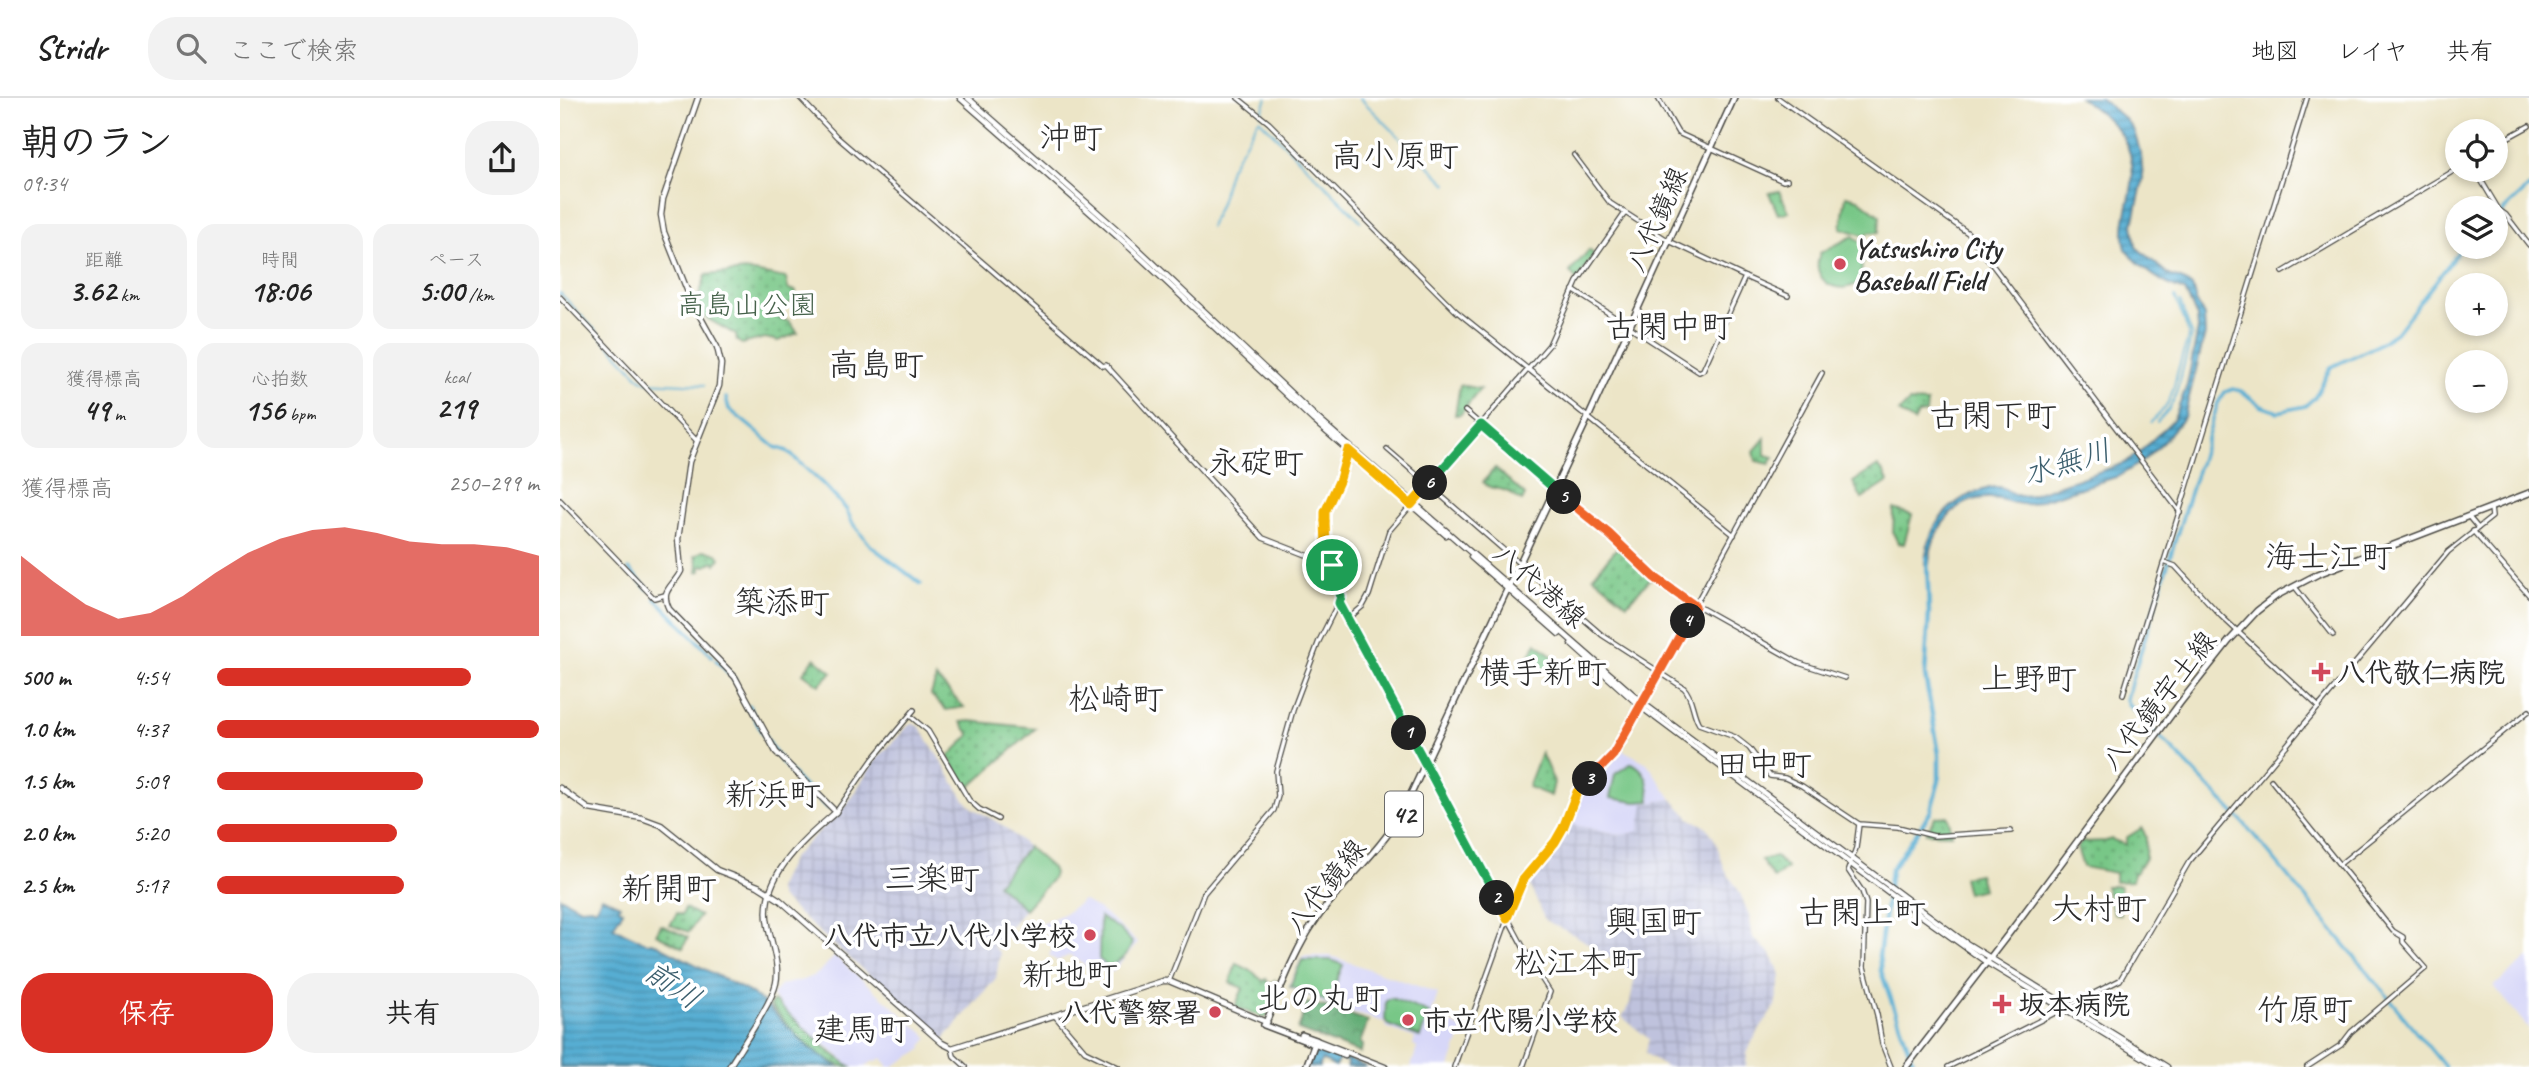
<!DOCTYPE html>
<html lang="ja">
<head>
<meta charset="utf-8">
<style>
  :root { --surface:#fff; --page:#f2f2f2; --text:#222; --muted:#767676; --line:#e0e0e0; --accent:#d93025 }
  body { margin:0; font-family:Caveat,"Klee One",sans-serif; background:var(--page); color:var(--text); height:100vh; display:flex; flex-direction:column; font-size:26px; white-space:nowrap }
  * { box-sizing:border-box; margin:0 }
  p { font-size:23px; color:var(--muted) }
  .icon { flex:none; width:38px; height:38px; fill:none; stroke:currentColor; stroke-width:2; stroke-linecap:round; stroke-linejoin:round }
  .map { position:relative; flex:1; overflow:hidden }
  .side { display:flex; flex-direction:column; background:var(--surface); width:560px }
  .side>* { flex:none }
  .tools { position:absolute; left:1885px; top:21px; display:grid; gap:14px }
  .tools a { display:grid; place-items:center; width:63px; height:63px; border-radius:50%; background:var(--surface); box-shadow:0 4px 10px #0003; font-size:35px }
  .pin { position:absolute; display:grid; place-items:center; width:60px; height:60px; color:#fff; margin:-30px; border:4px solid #fff; border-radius:50%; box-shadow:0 2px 7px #0007 }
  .km { position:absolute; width:35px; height:35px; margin:-18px; border-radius:50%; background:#222; color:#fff; font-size:19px; line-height:35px; text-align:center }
  .round { display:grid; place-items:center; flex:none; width:74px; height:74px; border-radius:28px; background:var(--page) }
  .summary { display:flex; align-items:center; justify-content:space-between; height:119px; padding:0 21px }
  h1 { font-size:38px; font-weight:800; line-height:52px }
  .figures { display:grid; grid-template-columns:repeat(3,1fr); gap:10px; height:119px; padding:7px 21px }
  .figures div { display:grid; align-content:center; border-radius:18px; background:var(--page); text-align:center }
  .figures b { font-size:30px; font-weight:800 }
  .figures small { font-size:19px; font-weight:400 }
  .figures p { font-size:19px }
  .chart { height:196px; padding:14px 21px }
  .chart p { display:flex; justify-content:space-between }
  .chart svg { width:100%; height:126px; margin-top:7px; fill:var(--accent); opacity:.7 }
  .primary-button { display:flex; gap:14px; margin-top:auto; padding:14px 21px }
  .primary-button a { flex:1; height:80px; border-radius:28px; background:var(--accent); color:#fff; font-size:28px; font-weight:800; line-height:80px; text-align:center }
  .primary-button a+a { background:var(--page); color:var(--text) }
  ul { padding:0 21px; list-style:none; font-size:23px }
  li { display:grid; grid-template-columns:112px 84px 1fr; align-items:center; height:52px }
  li i { height:18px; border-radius:9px; background:var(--accent) }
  header { display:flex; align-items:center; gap:42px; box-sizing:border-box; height:98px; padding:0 35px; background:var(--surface); border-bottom:2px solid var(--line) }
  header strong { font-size:33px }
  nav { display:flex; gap:38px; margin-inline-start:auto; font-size:24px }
  .search { width:490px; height:63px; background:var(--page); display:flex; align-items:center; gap:18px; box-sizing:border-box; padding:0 24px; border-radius:28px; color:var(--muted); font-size:26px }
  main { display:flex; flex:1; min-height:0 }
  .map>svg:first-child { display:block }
</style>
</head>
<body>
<header>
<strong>Stridr</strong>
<div class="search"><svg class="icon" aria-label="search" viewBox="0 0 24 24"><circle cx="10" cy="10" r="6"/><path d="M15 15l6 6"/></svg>ここで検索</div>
<nav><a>地図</a><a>レイヤ</a><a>共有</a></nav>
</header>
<main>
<section class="side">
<div class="summary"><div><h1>朝のラン</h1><p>09:34</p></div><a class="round"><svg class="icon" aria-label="share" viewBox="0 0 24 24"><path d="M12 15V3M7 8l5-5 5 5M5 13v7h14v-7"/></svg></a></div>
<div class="figures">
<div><p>距離</p><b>3.62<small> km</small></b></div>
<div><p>時間</p><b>18:06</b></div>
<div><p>ペース</p><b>5:00<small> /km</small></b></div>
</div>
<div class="figures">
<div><p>獲得標高</p><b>49<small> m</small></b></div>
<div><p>心拍数</p><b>156<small> bpm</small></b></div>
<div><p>kcal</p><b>219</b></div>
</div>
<div class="chart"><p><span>獲得標高</span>250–299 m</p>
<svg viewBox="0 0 160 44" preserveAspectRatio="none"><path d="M0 44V16L10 25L20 33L30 38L40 36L50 30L60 22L70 15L80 10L90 7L100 6L110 8L120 11L130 12L140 12L150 13L160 16V44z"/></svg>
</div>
<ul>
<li><b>500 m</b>4:54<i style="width:79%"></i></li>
<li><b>1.0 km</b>4:37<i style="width:100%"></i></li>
<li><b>1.5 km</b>5:09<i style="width:64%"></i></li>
<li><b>2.0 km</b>5:20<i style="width:56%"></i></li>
<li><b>2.5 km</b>5:17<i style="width:58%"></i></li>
</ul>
<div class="primary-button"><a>保存</a><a>共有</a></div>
</section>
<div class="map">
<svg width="1969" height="969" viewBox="0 0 1969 969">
  <defs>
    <pattern id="industrial-grid" width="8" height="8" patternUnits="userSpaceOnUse" patternTransform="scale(1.75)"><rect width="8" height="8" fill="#bfc2dd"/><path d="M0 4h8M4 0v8" fill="none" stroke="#a4a7be"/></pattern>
    <pattern id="green-dots" width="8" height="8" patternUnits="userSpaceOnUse" patternTransform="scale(1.75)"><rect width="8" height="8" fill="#78c787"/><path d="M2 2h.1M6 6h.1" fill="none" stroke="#63a26f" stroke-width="1.8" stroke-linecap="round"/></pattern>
    <pattern id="forest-crowns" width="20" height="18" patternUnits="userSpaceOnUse" patternTransform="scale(1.75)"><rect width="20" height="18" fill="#62ac74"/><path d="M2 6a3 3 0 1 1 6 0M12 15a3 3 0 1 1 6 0" fill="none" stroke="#518c5f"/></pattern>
    <pattern id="water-rules" width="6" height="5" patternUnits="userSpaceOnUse" patternTransform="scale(1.75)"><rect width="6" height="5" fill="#56aed3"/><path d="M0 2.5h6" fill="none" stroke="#478eab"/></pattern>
  </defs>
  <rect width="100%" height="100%" fill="#fff"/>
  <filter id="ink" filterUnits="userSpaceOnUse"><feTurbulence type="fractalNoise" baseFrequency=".0143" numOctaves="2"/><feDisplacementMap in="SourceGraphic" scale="14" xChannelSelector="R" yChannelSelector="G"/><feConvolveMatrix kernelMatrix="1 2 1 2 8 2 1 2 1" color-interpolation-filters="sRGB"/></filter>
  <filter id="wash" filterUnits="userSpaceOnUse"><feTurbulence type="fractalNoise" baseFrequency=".00686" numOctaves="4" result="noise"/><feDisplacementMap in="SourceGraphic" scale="28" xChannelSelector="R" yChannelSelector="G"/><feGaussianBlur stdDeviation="1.57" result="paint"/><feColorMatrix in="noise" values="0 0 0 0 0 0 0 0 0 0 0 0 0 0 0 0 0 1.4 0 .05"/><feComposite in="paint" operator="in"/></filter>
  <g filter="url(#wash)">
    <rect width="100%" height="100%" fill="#ece5c7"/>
    <g fill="#d7d7f8">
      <path d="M1061 651 1087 665 1112 701 1085 706 1079 734 1073 735 1062 737 1009 726 1021 693 1049 669Z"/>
      <path d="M523 802 548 818 578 845 553 874 531 872 510 857 497 863 489 857 496 845 479 827 507 814Z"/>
      <path d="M275 858 369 940 362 948 363 951 332 969H329L322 960 314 964 313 963 305 969H292L230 918 212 898 220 887 243 882 257 876Z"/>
      <path d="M742 858H771L878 895 872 915 903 932 890 969H851L857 950 853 947 855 940 827 930 824 924 767 907 728 889Z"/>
      <path d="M1969 859V931L1934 888Z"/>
    </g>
    <g fill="url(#industrial-grid)">
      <path d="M351 625 360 629 405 702 413 710 442 727 468 749 437 786 465 811 433 848 440 855 436 880 383 942 233 811 220 799 217 791 231 761 287 706 315 663Z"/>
      <path d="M1112 701 1131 721 1147 729 1156 744 1165 772 1179 793 1189 817 1193 840 1211 856 1221 877 1215 908 1192 944 1187 956 1186 969H1105L1085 955 1089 941 1062 919 1070 905 1075 877 1020 840 985 822 968 783 1007 732 1009 726 1061 737 1073 735 1079 733 1084 706Z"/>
    </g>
    <g fill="url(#green-dots)" stroke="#527959" stroke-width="2">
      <path d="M1219 93 1229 114 1218 116 1209 95Z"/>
      <path d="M1029 152 1034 156 1017 183 1010 174Z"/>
      <path d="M188 173 226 180 228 191 236 193V201L224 209 219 221 229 223 238 235 218 243 205 240 182 246 177 243 176 237 143 218 137 204 146 177Z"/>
      <path d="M900 287 920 291 901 316 895 317Z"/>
      <path d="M1349 304 1367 305 1366 315 1358 316 1354 324 1339 314Z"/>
      <path d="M1205 340V357L1214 359 1210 366 1196 363 1194 353Z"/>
      <path d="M1318 368 1324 375 1328 384 1302 401 1293 384Z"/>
      <path d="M935 370 965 397 962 403C955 401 953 395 946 393 937 389 930 392 923 384Z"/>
      <path d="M1334 411 1352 417 1344 446 1338 445 1333 435Z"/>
      <path d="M1058 449 1092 479 1067 506 1033 478Z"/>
      <path d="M144 452 157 456 160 460 156 466 154 463 146 468H141V473L137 474 138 467 135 458Z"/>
      <path d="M976 545 994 559V573L963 571Z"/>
      <path d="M255 560 272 574 259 587 243 575Z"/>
      <path d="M376 580 404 609 386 612 371 597Z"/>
      <path d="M410 623 476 630 409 690 388 659 410 637 401 624Z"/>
      <path d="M981 655 994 684 991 698 968 689Z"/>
      <path d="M1388 718 1392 736 1366 735 1375 719Z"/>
      <path d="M1582 730 1586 739 1585 760 1576 775H1573L1572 783 1555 784V775L1523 769 1517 750 1522 744 1546 743 1551 741 1566 747V740Z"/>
      <path d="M1216 759 1227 770 1214 781 1201 762Z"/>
      <path d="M1419 776 1423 791 1407 795 1403 779Z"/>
      <path d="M1545 788H1560V816L1554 815Z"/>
      <path d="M125 810 140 818 129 834 110 827 117 815 122 817Z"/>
      <path d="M101 827 128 839 123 850 96 836Z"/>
      <path d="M676 865 693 874 703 883 706 881 710 887 715 882 719 890 706 920 675 909 683 890 670 885Z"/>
      <path d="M214 903 268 952 291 969C261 969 229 927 210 907Z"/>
    </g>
    <path fill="url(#forest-crowns)" stroke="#466c50" stroke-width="2" d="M747 905 770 910 778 915 779 913 808 923 800 945 803 947 800 955 738 932Z"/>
    <g fill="#78c787" stroke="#527959" stroke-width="2">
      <path d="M1286 98 1298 101 1320 118 1319 134 1308 135 1306 138 1281 130Z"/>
      <path d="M1293 138 1303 145 1305 164 1302 165 1301 183C1279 200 1249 183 1260 155Z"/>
      <path d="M1072 665C1089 674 1088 686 1090 703L1076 704 1050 700 1055 676Z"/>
      <path d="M468 749 492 770 494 775 492 781 465 811 437 786Z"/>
      <path d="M540 819 559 831 572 844C570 856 558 866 547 868L539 861Z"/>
      <path d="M742 862H771L783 867 768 904 730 888Z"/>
      <path d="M831 900 869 915 860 939 828 927 825 922 826 903Z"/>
    </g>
    <g fill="url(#water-rules)" stroke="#406c7f" stroke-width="2">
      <path d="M1520 0H1540L1565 21 1574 33 1581 57 1583 81 1573 127 1576 149 1609 177 1623 182 1632 189 1636 203 1644 218 1645 236 1624 319 1603 344 1583 363 1559 378 1469 406C1455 408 1444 400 1431 400 1395 398 1371 433 1369 466H1365C1367 430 1386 404 1420 393 1425 392 1430 389 1436 389 1449 388 1449 401 1471 397L1565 365 1583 351 1614 321 1627 287 1638 231 1637 219 1625 193C1604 187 1580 170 1566 151 1561 133 1566 116 1570 98 1581 50 1558 25 1520 0Z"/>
      <path d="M0 799 20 810 31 809 35 811 42 799 60 807 59 810 63 813 53 829 87 845 92 844 189 894 204 905 250 951 278 969H0Z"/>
      <path d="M757 950 807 969H787V964L779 961 775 969 762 962 759 969H748Z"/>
    </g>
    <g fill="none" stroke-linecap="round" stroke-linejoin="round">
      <g stroke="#56aed3" stroke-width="2">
        <path d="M800 0 887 86"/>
        <path d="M701 16 707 0"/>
        <path d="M650 129 660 105 670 70 699 21 801 123"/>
        <path d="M0 195 81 281 87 284 144 287"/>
        <path d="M1591 324C1615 304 1612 290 1621 262 1623 253 1629 244 1628 235 1626 223 1619 210 1615 199"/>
        <path d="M1597 324 1609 311 1615 299 1632 237 1620 204"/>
      </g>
      <g stroke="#56aed3" stroke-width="3.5">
        <path d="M1936 120 1969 89"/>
        <path d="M166 300 169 311 215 349 227 353 264 387 286 411 293 426 311 448 361 486"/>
        <path d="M69 471 88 491"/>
        <path d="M95 500 152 558"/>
        <path d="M156 562 175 582"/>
        <path d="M189 608C208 652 231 679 268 710"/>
        <path d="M1829 900 1683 724 1568 606 1566 601 1658 305 1665 294 1673 291 1681 293 1701 308 1718 314 1745 308 1755 299 1771 269 1814 249 1836 235 1902 149"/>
        <path d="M1831 903 1885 969"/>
      </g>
      <path stroke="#56aed3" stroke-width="4.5" d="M1355 969 1321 873 1319 858 1331 772 1370 715 1379 683V656L1365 577 1369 515 1367 460"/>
    </g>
  </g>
  <g filter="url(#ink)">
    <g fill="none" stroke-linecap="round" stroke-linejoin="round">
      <defs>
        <g id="tertiary">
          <path d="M240 0 277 39 543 268 546 267 703 440 772 467"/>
          <path d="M678 0 709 25 896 213 1174 437"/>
          <path d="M1098 0 1118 35 1223 83 1227 82"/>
          <path d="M1218 0 1408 135 1620 414"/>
          <path d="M1936 46 1969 28"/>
          <path d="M1898 72 1902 77 1911 72"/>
          <path d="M1915 72 1939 112 1946 117 1969 147"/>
          <path d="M1723 174 1897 71"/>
          <path d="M1185 179 1228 198"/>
          <path d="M1013 192 1139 274 1143 272 1185 179 1109 143 1050 105 1014 57"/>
          <path d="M0 199 136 342"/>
          <path d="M905 313 1049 436 1094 479 1120 498 1239 565 1285 580"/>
          <path d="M827 351 1042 537 1124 590C1133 599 1132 615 1139 626L1175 639 1189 650 1210 678 1225 680 1242 688 1299 726 1338 729 1374 738 1451 733"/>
          <path d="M0 402 94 500 105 497"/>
          <path d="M1908 418 1918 430"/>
          <path d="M1913 433 1969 497"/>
          <path d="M1604 464 1615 468 1661 518 1759 609"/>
          <path d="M1735 489 1773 537"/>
          <path d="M779 505 974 869 990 894 963 969"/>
          <path d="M788 521 803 508 809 497 829 433 989 247 1017 184 1065 115"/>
          <path d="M1563 596 1747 0"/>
          <path d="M350 618 368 633 409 702 419 711 438 721"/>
          <path d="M1711 682 1833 833 1843 839V844L1866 870 1791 934 1781 947 1747 969"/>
          <path d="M276 714 313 661 354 612"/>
          <path d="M1299 726 1296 750 1288 772 1302 793 1306 805 1304 869 1317 917 1322 946 1331 969"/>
          <path d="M1780 766 1969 613"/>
          <path d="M609 883 644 795 714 712 718 698 716 673 733 612 759 543 781 499 766 448 765 414 779 384 788 352"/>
          <path d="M495 918 525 953 558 969"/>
          <path d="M392 950 394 958 406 969"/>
          <path d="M894 969 959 789 1003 730 1017 694 1053 657 1262 275"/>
          <path d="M1388 969 1560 882 1629 764 1888 454 1932 419 1931 410"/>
        </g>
        <g id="secondary">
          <path d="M138 0 103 101 101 117 104 134 131 202 157 249 161 266 159 288 129 364 118 441 121 473C114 488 99 492 109 511L175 579 216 654 276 714C245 741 198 779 208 827 211 845 220 867 216 885 212 905 181 949 169 969"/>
          <path d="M400 0 566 146 753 322 886 437"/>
          <path d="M408 0 569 142 757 320 1083 605 1406 845 1607 969"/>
          <path d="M911 459 999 536"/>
          <path d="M1011 546 1081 609 1331 796 1426 864 1599 969"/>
          <path d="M0 690 29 711 82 720 101 727 157 772 198 788 220 802 382 945 392 950 603 883H609L706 924"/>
          <path d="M756 942 825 969"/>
          <path d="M753 945 785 957"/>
        </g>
        <g id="primary">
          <path d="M706 924C721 891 733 856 753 826 780 786 818 756 842 715L1028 320 1174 0"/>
          <path d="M707 924 704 927 751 945"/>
          <path d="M742 937 756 942 746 969"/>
          <path d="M1346 969 1450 834 1620 605 1669 543 1697 513 1716 498 1758 476 1969 395"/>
        </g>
      </defs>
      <use href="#tertiary" stroke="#484742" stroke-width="6"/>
      <use href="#secondary" stroke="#484742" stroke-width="7"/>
      <use href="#primary" stroke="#484742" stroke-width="8"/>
      <use href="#tertiary" stroke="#fff" stroke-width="3.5"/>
      <use href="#secondary" stroke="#fff" stroke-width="4.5"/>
      <use href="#primary" stroke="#fff" stroke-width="5"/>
    </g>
  </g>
  <g fill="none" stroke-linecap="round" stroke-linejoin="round" filter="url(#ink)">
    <defs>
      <path id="split-1" d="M772 467 781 499 779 505 849 635"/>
      <path id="split-2" d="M849 635 937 800"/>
      <path id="split-3" d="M937 800 947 820 963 782 995 744 1003 730 1017 694 1030 681"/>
      <path id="split-4" d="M1030 681 1053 657 1128 523"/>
      <path id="split-5" d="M1004 399 1049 436 1094 479 1135 508 1128 523"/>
      <path id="split-6" d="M870 385 921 327 1004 399"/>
      <path id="split-7" d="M765 423V414L780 381 788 352 851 407 870 385"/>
      <path id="split-8" d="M765 423 766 448 772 467"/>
    </defs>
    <use href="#split-1" stroke="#fff" stroke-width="14"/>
    <use href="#split-2" stroke="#fff" stroke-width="14"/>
    <use href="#split-3" stroke="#fff" stroke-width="14"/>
    <use href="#split-4" stroke="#fff" stroke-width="14"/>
    <use href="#split-5" stroke="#fff" stroke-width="14"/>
    <use href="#split-6" stroke="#fff" stroke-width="14"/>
    <use href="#split-7" stroke="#fff" stroke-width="14"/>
    <use href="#split-8" stroke="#fff" stroke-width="14"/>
    <use href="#split-1" stroke="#22a559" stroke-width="9"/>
    <use href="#split-2" stroke="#22a559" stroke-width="9"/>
    <use href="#split-3" stroke="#f5b400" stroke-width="9"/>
    <use href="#split-4" stroke="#f0652b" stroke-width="9"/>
    <use href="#split-5" stroke="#f0652b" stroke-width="9"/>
    <use href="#split-6" stroke="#22a559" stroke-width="9"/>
    <use href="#split-7" stroke="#f5b400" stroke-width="9"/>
    <use href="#split-8" stroke="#f5b400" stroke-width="9"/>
  </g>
  <g fill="#d1495b" stroke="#fff" stroke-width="2.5">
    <circle cx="1280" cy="166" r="7"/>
    <path d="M1757.5 563.5h7v7h7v7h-7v7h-7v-7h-7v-7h7z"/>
    <circle cx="530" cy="837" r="7"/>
    <path d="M1438.5 895.5h7v7h7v7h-7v7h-7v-7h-7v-7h7z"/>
    <circle cx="655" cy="914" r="7"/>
    <circle cx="848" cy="922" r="7"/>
  </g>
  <g text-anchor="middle" stroke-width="7" stroke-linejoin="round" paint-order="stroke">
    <rect fill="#fff" stroke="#6b6b6b" stroke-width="2" x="825" y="693.5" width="38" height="45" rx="5"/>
    <g font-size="26" font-weight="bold" fill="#2b2b2b">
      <text x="844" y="725">42</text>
    </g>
    <g font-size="28" fill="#2b2b2b" stroke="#fff">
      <text transform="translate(1096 121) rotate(-66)" y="10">八代鏡線</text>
      <text transform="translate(980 487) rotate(41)" y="10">八代港線</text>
      <text transform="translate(1598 602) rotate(-52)" y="10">八代鏡宇土線</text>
      <text transform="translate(765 788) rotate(-52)" y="10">八代鏡線</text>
    </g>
    <g font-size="28" font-weight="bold" fill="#2b2b2b" stroke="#fff" text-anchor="start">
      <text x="1294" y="160">Yatsushiro City<tspan x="1294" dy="32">Baseball Field</tspan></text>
      <text x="1777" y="584">八代敬仁病院</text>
      <text x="516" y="847" text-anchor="end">八代市立八代小学校</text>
      <text x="1458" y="916">坂本病院</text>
      <text x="641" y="924" text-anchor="end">八代警察署</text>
      <text x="862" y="932">市立代陽小学校</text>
    </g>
    <g font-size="28" fill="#46624b" stroke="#fff">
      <text x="187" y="216">高島山公園</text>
    </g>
    <g font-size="30" font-style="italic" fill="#3c5f6e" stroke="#fff">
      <text transform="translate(1507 364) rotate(-17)" y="10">水無川</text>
      <text transform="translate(113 887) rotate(34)" y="10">前川</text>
    </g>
    <g font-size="32" fill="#2b2b2b" stroke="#fff">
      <text x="511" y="50">沖町</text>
      <text x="835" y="68">高小原町</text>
      <text x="1109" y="239">古閑中町</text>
      <text x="316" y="277">高島町</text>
      <text x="1433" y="328">古閑下町</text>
      <text x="696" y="375">永碇町</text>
      <text x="1769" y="469">海士江町</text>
      <text x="222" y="515">築添町</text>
      <text x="983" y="585">横手新町</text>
      <text x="1469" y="591">上野町</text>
      <text x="556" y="611">松崎町</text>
      <text x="1204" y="677">田中町</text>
      <text x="213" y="707">新浜町</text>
      <text x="372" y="791">三楽町</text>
      <text x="109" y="801">新開町</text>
      <text x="1539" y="821">大村町</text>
      <text x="1302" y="825">古閑上町</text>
      <text x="1094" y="834">興国町</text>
      <text x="1018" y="875">松江本町</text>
      <text x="510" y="887">新地町</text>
      <text x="761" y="911">北の丸町</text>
      <text x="1745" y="922">竹原町</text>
      <text x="302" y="942">建馬町</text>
    </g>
  </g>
</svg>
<div class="tools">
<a><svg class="icon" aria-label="locate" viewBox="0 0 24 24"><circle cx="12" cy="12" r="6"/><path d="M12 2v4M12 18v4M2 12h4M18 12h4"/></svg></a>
<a><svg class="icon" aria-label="layers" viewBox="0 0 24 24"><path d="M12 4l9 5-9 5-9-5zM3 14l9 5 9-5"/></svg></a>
<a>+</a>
<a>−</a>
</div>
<div class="pin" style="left:772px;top:467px;background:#1e9e55"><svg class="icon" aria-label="arrive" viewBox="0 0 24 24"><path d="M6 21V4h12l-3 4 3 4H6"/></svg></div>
<b class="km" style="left:849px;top:635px">1</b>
<b class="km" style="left:937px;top:800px">2</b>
<b class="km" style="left:1030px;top:681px">3</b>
<b class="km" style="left:1128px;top:523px">4</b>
<b class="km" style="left:1004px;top:399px">5</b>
<b class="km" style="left:870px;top:385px">6</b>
</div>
</main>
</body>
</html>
